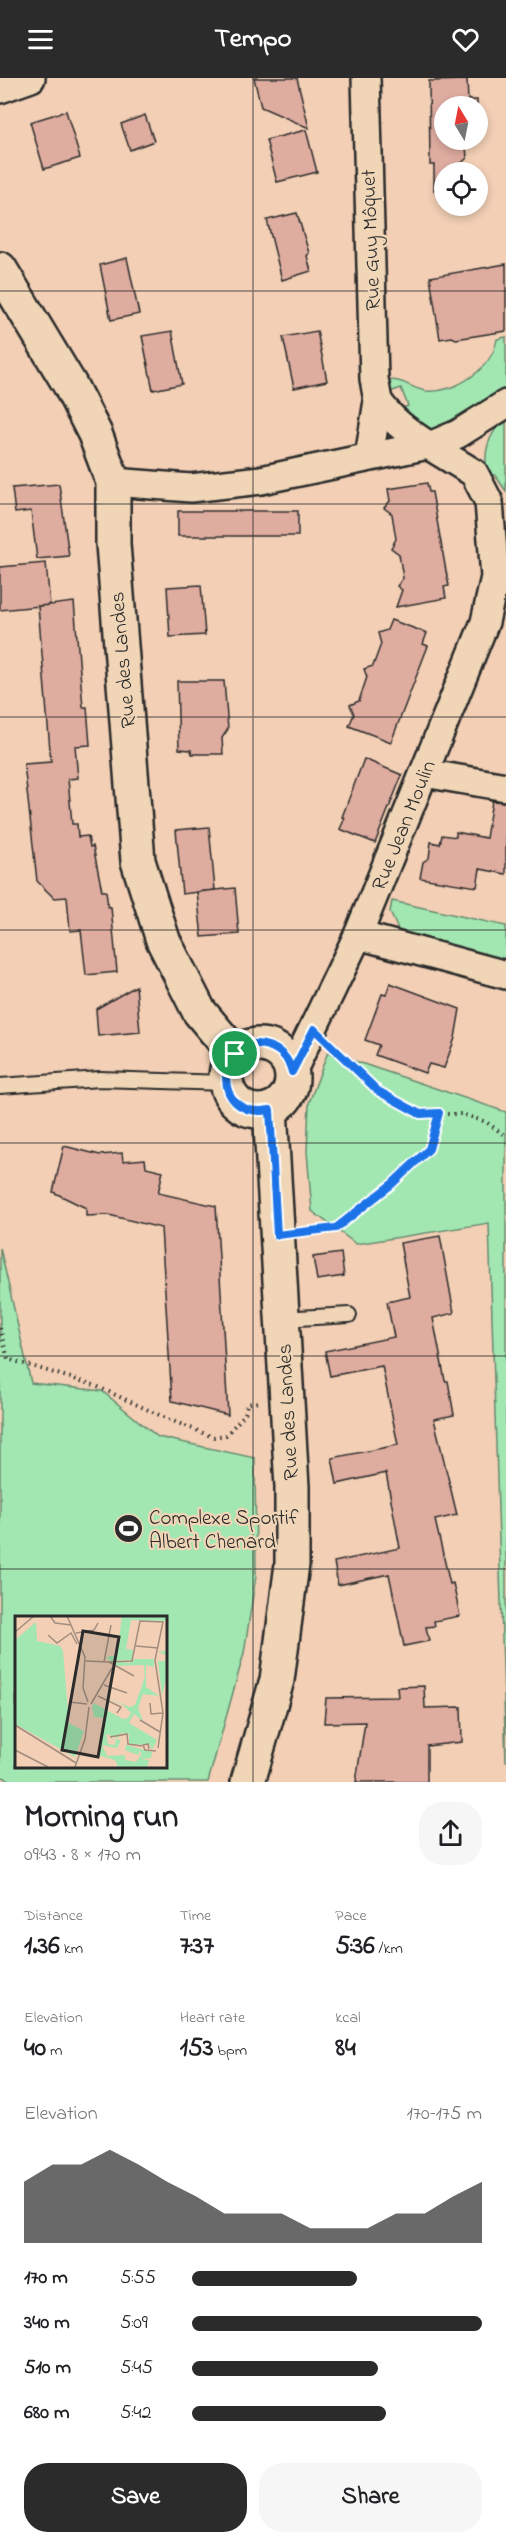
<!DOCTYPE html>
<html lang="en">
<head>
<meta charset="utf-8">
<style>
  :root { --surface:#fff; --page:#f6f6f6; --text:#202124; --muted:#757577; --accent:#2b2b2b }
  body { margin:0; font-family:"Indie Flower",sans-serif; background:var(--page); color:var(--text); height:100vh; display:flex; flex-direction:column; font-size:22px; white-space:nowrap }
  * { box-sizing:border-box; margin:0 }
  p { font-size:20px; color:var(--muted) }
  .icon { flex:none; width:33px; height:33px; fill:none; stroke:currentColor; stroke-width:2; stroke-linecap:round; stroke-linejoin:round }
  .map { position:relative; height:1704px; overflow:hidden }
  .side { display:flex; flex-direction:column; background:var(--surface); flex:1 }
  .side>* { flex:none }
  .needle { width:39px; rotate:350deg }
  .fabs { position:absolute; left:434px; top:18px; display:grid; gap:12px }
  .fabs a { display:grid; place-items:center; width:54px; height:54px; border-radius:50%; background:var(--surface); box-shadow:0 3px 9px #0003; font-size:30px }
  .pin { position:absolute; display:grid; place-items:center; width:51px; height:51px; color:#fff; margin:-26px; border:3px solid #fff; border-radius:50%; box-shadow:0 2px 6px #0007 }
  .round { display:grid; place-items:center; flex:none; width:63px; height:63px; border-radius:24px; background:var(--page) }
  .summary { display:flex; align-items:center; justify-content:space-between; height:102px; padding:0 24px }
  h1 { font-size:33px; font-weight:700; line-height:45px }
  .metrics { display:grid; grid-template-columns:repeat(3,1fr); gap:9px; height:102px; padding:6px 24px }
  .metrics div { display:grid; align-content:center }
  .metrics b { font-size:26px; font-weight:700 }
  .metrics small { font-size:16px; font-weight:400 }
  .metrics p { font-size:16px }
  .chart { height:168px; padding:12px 24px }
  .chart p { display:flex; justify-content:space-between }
  .chart svg { width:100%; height:108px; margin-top:6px; fill:var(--accent); opacity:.7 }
  .action { display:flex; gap:12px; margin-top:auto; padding:12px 24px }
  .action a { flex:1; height:69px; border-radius:24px; background:var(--accent); color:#fff; font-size:24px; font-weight:700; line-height:69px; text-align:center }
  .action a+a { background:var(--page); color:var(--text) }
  ul { padding:0 24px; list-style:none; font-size:20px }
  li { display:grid; grid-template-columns:96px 72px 1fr; align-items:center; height:45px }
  li i { height:15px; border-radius:8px; background:var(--accent) }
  header { display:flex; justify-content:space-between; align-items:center; height:78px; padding:0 24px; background:var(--accent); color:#fff; font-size:27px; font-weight:700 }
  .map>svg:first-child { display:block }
</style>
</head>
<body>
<header><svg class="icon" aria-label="menu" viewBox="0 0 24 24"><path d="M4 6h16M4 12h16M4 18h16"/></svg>Tempo<svg class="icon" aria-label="heart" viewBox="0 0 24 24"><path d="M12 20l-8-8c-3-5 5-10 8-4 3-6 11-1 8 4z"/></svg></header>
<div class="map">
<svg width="506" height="1704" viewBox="0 0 506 1704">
  <rect width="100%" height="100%" fill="#f2cfb5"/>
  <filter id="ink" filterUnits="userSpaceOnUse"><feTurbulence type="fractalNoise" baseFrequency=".0167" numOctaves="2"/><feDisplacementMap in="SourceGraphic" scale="12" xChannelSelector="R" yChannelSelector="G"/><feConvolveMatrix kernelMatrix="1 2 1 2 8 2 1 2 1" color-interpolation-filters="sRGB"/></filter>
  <g filter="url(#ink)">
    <g fill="#a2e7b2" stroke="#66896e" stroke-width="1.5" fill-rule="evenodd">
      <path d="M506 259V314L440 353 423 350 397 332 408 328 401 310 390 314 386 303C401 299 411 311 426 313 455 316 493 290 497 261Z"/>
      <path d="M506 340V413L495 397H488C482 374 489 355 506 340Z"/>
      <path d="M392 823 506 848V889L399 854 390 834Z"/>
      <path d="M328 974 506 1034V1684L489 1145 356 1166 312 1133 307 1074 309 1025Z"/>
      <path d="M0 1170 31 1305 102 1313 158 1359 255 1380 256 1498 244 1575 208 1704H15L0 1698ZM16 1539H165V1688H16Z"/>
    </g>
    <g fill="#dfaca0" stroke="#2b2b2b" stroke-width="1.5">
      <path d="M254 0H297L309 50 261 29Z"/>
      <path d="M467 2 468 22H477L478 56 477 57V28H444V62H473L466 68 467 80 452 94H444V102L434 112V87H430L429 3Z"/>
      <path d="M66 33 80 80 44 91 30 44Z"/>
      <path d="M145 37 154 63 130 72 121 46Z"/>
      <path d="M306 52 317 94 277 104 266 62Z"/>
      <path d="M297 135 309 175 307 178 311 193 282 202 267 142Z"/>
      <path d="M127 180 139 236 111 242 100 187Z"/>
      <path d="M506 186V253L456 261 452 259 440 261 430 199Z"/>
      <path d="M172 253 182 306 153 312 142 258Z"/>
      <path d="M317 253 327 303 294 310 283 259Z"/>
      <path d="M427 405 429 414H432L446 493 449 508 444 509 446 520 396 529 402 512 397 508 403 500 399 476 391 470 396 461 392 436 384 430 390 423 388 411Z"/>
      <path d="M59 406 69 478 37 481 31 433 15 435 12 410Z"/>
      <rect x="178" y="433" width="120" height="25"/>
      <path d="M46 485 50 527 74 524 83 629H87L90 667 75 668 78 700 68 701 72 746H77L78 759 88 758 90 769 93 768 102 813H106L108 829H111L117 894 86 897 81 852 70 853 67 819 54 820 37 803 24 686 51 684 38 528 50 527 0 532V489Z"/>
      <path d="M201 507 205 557 170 559 167 509Z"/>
      <path d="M391 542 427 555 423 566 428 568 391 664 349 648 354 636 350 627 359 623 367 599 364 591 373 588 381 566 378 555 387 552Z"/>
      <path d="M177 603H224L228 651 222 660 223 676H192L191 672 179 671Z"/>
      <path d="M364 681 402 697 375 765 340 751 345 740 342 739Z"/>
      <path d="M492 723 506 724V796L480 791 477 809 420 800 423 784 429 780 431 764 440 766 442 757 456 759V754L486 760Z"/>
      <path d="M209 749 215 812 182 816 176 752Z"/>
      <path d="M235 810 239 856 202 859 197 814Z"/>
      <path d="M390 905 460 931 455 960 444 990 429 986 425 995 375 977 379 967 365 962 382 916 386 917Z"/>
      <path d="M136 908 140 954 98 958 96 931Z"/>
      <path d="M64 1068 100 1077 122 1075 123 1083 145 1081 146 1089 163 1093 158 1115 216 1128 228 1337 172 1323 161 1150 109 1137 86 1138V1130L53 1114Z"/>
      <path d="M440 1158 454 1235 433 1240 445 1303H448L454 1337 434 1341 457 1437 435 1442 450 1506 453 1505 460 1538 434 1543 435 1548 426 1549 429 1563 404 1568 389 1496 338 1507 334 1484 400 1470 386 1395 337 1406 332 1380 398 1367 382 1288 330 1298 325 1273 394 1259 387 1224 410 1219 400 1165Z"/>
      <path d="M341 1175 344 1198 317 1202 313 1179Z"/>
      <path d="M424 1608 425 1630 461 1629 462 1664 427 1668V1704H356L365 1644 324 1645 326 1620 398 1619 397 1609Z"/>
    </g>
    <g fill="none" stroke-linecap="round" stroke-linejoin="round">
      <defs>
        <g id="lane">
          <path d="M0 1008 100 1001 225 1005"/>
          <path d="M282 1241 349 1237"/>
        </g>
        <g id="street">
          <path d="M366 0 374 301 378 323 369 379"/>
          <path d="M0 11 31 0"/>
          <path d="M378 323C392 343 408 354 428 367"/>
          <path d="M432 367 458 356 506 326"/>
          <path d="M113 404 191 410 261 402 428 367 474 395 489 424 495 499 485 544 358 857 292 994"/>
          <path d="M424 695 506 709"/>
          <path d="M358 857 506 897"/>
        </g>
        <g id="secondary">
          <path d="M0 191 70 307 95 356 113 404V466L138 783 163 862 199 933 235 976"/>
          <circle cx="259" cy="1000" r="33"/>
          <path d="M248 1704 277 1602 292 1486V1409L270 1031"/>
        </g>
      </defs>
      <use href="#lane" stroke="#2b2b2b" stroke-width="18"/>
      <use href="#street" stroke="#2b2b2b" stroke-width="32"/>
      <use href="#secondary" stroke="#2b2b2b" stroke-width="38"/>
      <g stroke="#2b2b2b" stroke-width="4" stroke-dasharray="1.5 4.5" stroke-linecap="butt">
        <path d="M333 969 378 1013 420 1036H462L486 1044 506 1058"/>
        <path d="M308 1154 336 1150 392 1106 429 1071 439 1035"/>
        <path d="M0 1250 8 1281 94 1307 168 1341 213 1359 226 1357 245 1336 247 1326 258 1324"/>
      </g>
      <use href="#lane" stroke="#f0d6b7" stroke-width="14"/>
      <use href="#street" stroke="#f0d6b7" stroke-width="27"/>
      <use href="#secondary" stroke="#f0d6b7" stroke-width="33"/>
    </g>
  </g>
  <g fill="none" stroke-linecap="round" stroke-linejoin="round" filter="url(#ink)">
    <defs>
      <path id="route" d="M314 951 378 1013 420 1036 439 1035 429 1071 392 1106 336 1150 277 1157 270 1032C206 1043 218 952 268 968 281 972 289 982 292 994Z"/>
    </defs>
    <use href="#route" stroke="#fff" stroke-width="12"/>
    <use href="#route" stroke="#1a73e8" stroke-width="8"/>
  </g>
  <path fill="none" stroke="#2b2b2b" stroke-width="1.5" stroke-opacity="0.55" d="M253 0V1704M0 213H506M0 426H506M0 639H506M0 852H506M0 1065H506M0 1278H506M0 1491H506"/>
  <defs>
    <symbol id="stadium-disc" viewBox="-11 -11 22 22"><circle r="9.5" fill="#2b2b2b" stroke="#f0d6b7"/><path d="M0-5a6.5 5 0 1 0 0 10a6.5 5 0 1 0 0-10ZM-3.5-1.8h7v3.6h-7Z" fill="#fff"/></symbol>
  </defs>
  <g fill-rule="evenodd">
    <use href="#stadium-disc" x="112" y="1434" width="33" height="33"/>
  </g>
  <g text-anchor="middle" stroke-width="4.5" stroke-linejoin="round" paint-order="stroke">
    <g font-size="21" fill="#2b2b2b" stroke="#f0d6b7">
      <text transform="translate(370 162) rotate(-92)" y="7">Rue Guy Môquet</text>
      <text transform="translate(122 582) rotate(-95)" y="7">Rue des Landes</text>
      <text transform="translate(403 747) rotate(-68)" y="7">Rue Jean Moulin</text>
      <text transform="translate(287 1334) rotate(-93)" y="7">Rue des Landes</text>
    </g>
    <g font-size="21" fill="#2b2b2b" stroke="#f0d6b7" text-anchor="start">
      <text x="149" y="1446">Complexe Sportif<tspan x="149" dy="24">Albert Chenard</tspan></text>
    </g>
  </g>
  <g transform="translate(15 1538)">
    <rect width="152" height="152" fill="#f2cfb5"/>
    <path d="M107 0H151V5L116 4 111 33 118 34 117 44 95 45 91 41 102 39ZM21 6 22 25 45 30 48 35 54 107 69 115 60 141 0 108V24ZM151 31V62L147 79 143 45H150L151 39 143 36 151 35ZM120 43H139V51L131 49V71L144 80 128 78 123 92 128 105 119 98 114 107 142 124 137 134 135 129 114 128V118L106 117 103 122 91 118 93 128 100 129 101 124 94 122 106 124 102 132 87 129 92 140 110 139V144L121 146 126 139V134L123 139 110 134 111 129 137 136 136 142 126 143 134 144 132 151H103L100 144 83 139 88 102 79 101 77 91 79 87 108 103 113 102 116 97 108 89 85 78 114 91 120 89 130 61 129 49 98 50 103 45 114 47Z" fill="#a2e7b2"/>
    <path fill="none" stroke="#a28d7e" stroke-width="1.5" d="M35 0 40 7 56 9M52 0 70 41 68 72 73 86M0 16 19 0M61 17 79 14 83 7M33 19 42 27 56 17 62 28M121 30 143 32M71 45 94 46 119 60M89 46 96 9M94 46 117 45 125 5 148 6 140 44 148 97 143 132M89 69 112 77M83 80 106 91 102 97M54 86 72 88M135 87 136 98 148 97M76 88 97 52M125 104 145 116M0 109 61 147M95 121 112 118 113 128 127 130M134 133 133 128 128 129 130 134 141 135M0 134 33 151M60 151 70 123 74 91"/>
    <path fill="#2b2b2b" fill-opacity="0.15" stroke="#2b2b2b" stroke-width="3" d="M68 15 104 21 83 141 47 134Z"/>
    <rect width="152" height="152" fill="none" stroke="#2b2b2b" stroke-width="3"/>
  </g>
</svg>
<div class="fabs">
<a><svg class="needle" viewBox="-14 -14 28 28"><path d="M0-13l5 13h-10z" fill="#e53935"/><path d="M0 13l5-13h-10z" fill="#757577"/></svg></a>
<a><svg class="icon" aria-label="locate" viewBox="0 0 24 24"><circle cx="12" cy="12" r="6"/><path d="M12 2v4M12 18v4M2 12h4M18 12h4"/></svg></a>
</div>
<div class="pin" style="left:235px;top:976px;background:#1e9e55"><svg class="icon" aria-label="arrive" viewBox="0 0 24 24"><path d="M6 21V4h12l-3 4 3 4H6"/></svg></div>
</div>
<section class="side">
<div class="summary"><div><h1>Morning run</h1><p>09:43 · 8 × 170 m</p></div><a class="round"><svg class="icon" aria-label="share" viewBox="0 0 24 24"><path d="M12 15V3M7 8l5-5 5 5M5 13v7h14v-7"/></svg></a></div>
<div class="metrics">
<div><p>Distance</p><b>1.36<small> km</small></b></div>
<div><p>Time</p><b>7:37</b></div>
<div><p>Pace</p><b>5:36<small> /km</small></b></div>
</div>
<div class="metrics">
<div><p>Elevation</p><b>40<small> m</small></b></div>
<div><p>Heart rate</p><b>153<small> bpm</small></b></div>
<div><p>kcal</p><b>84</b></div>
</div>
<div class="chart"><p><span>Elevation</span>170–175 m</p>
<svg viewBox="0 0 160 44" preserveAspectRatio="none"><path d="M0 44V19L10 12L20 12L30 6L40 12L50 19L60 25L70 32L80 32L90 32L100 38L110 38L120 38L130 32L140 32L150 25L160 19V44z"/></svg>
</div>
<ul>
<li><b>170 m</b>5:55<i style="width:57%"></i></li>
<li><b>340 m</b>5:09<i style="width:100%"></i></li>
<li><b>510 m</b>5:45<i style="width:64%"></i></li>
<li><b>680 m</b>5:42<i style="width:67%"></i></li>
</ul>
<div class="action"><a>Save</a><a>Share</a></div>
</section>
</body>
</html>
